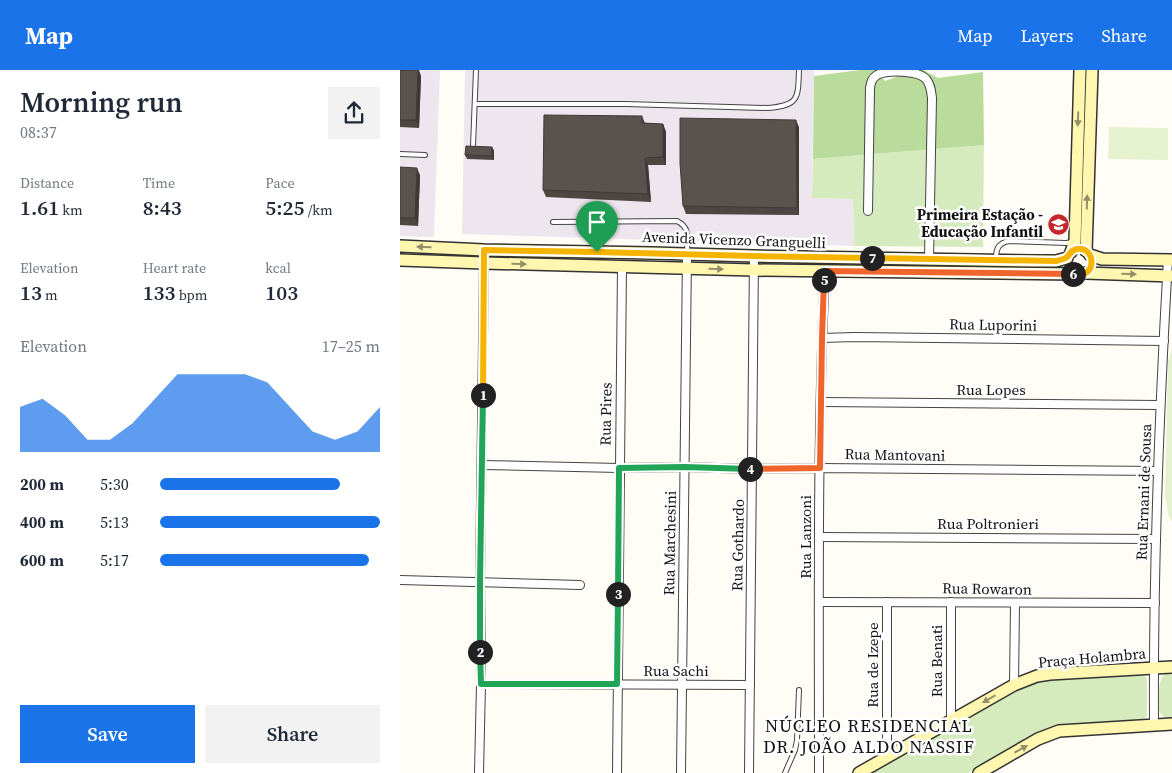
<!DOCTYPE html>
<html lang="en">
<head>
<meta charset="utf-8">
<style>
  :root { --surface:#fff; --page:#f2f2f3; --text:#1f2937; --muted:#747a83; --accent:#1a73e8 }
  body { margin:0; font-family:"Source Serif 4",serif; background:var(--page); color:var(--text); height:100vh; display:flex; flex-direction:column; font-size:19px; white-space:nowrap }
  * { box-sizing:border-box; margin:0 }
  p { font-size:16px; color:var(--muted) }
  .icon { flex:none; width:28px; height:28px; fill:none; stroke:currentColor; stroke-width:2; stroke-linecap:round; stroke-linejoin:round }
  .map { position:relative; flex:1; overflow:hidden }
  .panel { display:flex; flex-direction:column; background:var(--surface); width:400px }
  .panel>* { flex:none }
  .pin { position:absolute; display:grid; place-items:center; width:42px; height:42px; color:#fff; margin:-51px -21px; border-radius:50% 50% 50% 0; rotate:-45deg; box-shadow:0 0 5px #0007 }
  .pin .icon { rotate:45deg }
  .km { position:absolute; width:25px; height:25px; margin:-12px; border-radius:50%; background:#222; color:#fff; font-size:14px; line-height:25px; text-align:center }
  .round { display:grid; place-items:center; flex:none; width:52px; height:52px; border-radius:0px; background:var(--page) }
  .headline { display:flex; align-items:center; justify-content:space-between; height:85px; padding:0 20px }
  h1 { font-size:28px; font-weight:600; line-height:38px }
  .stats { display:grid; grid-template-columns:repeat(3,1fr); gap:8px; height:85px; padding:5px 20px }
  .stats div { display:grid; align-content:center }
  .stats b { font-size:21px; font-weight:600 }
  .stats small { font-size:14px; font-weight:400 }
  .stats p { font-size:14px }
  .chart { height:140px; padding:10px 20px }
  .chart p { display:flex; justify-content:space-between }
  .chart svg { width:100%; height:90px; margin-top:5px; fill:var(--accent); opacity:.7 }
  .button { display:flex; gap:10px; margin-top:auto; padding:10px 20px }
  .button a { flex:1; height:58px; border-radius:0px; background:var(--accent); color:#fff; font-size:20px; font-weight:600; line-height:58px; text-align:center }
  .button a+a { background:var(--page); color:var(--text) }
  ul { padding:0 20px; list-style:none; font-size:16px }
  li { display:grid; grid-template-columns:80px 60px 1fr; align-items:center; height:38px }
  li i { height:12px; border-radius:6px; background:var(--accent) }
  header { display:flex; align-items:center; gap:30px; box-sizing:border-box; height:70px; padding:0 25px; background:var(--accent); color:#fff }
  header strong { font-size:24px }
  nav { display:flex; gap:28px; margin-inline-start:auto; font-size:18px }
  main { display:flex; flex:1; min-height:0 }
  .map>svg:first-child { display:block }
</style>
</head>
<body>
<header>
<strong>Map</strong>
<nav><a>Map</a><a>Layers</a><a>Share</a></nav>
</header>
<main>
<section class="panel">
<div class="headline"><div><h1>Morning run</h1><p>08:37</p></div><a class="round"><svg class="icon" aria-label="share" viewBox="0 0 24 24"><path d="M12 15V3M7 8l5-5 5 5M5 13v7h14v-7"/></svg></a></div>
<div class="stats">
<div><p>Distance</p><b>1.61<small> km</small></b></div>
<div><p>Time</p><b>8:43</b></div>
<div><p>Pace</p><b>5:25<small> /km</small></b></div>
</div>
<div class="stats">
<div><p>Elevation</p><b>13<small> m</small></b></div>
<div><p>Heart rate</p><b>133<small> bpm</small></b></div>
<div><p>kcal</p><b>103</b></div>
</div>
<div class="chart"><p><span>Elevation</span>17–25 m</p>
<svg viewBox="0 0 160 44" preserveAspectRatio="none"><path d="M0 44V22L10 18L20 26L30 38L40 38L50 30L60 18L70 6L80 6L90 6L100 6L110 10L120 22L130 34L140 38L150 34L160 22V44z"/></svg>
</div>
<ul>
<li><b>200 m</b>5:30<i style="width:82%"></i></li>
<li><b>400 m</b>5:13<i style="width:100%"></i></li>
<li><b>600 m</b>5:17<i style="width:95%"></i></li>
</ul>
<div class="button"><a>Save</a><a>Share</a></div>
</section>
<div class="map">
<svg width="772" height="703" viewBox="0 0 772 703">
  <rect width="100%" height="100%" fill="#fffdf5"/>
  <g fill="#eee6ef">
    <path d="M0 0H40L34 167 0 166Z"/>
    <path d="M65 0H414L412 128 453 129 454 176 62 164Z"/>
  </g>
  <g fill="#d5ebbd">
    <path d="M584 75 583 177 454 176 453 129 412 128 413 89Z"/>
    <path d="M772 600V648C765 649 761 646 759 640 760 626 755 604 772 600Z"/>
    <path d="M742 603 747 609V646L744 649 739 651 652 658 568 703H468L621 619 641 610Z"/>
  </g>
  <path fill="#b9dc9c" d="M460 0H475L485 11 496 7 500 0H524L538 8 583 2 584 75 413 89 414 6Z"/>
  <g fill="#e6f2cf">
    <path d="M709 57 768 58V90L708 89Z"/>
    <path d="M772 278V452L768 444 765 424 768 292Z"/>
  </g>
  <g fill="none" stroke-linecap="round" stroke-linejoin="round">
    <defs>
      <g id="lane">
        <path d="M75 34H225L368 38C399 35 398 29 399 0"/>
        <path d="M73 76 76 0"/>
        <path d="M0 84 25 85"/>
        <path d="M153 152 277 151C291 158 287 169 287 182"/>
        <path d="M596 188C596 178 599 173 609 171L666 173 673 172"/>
        <path d="M385 703 395 680 397 670 399 620"/>
      </g>
      <g id="street">
        <path d="M468 141 470 18C471 12 472 8 477 5 487 0 518 0 526 9 531 15 531 21 532 28L529 189"/>
        <path d="M422 268 455 267 764 271"/>
        <path d="M421 332 760 335"/>
        <path d="M82 395 219 398 285 397 352 399 420 398 758 401"/>
        <path d="M419 467 756 469"/>
        <path d="M0 510 180 515"/>
        <path d="M419 532 755 533"/>
        <path d="M81 614 350 615"/>
        <path d="M614 615 615 533"/>
        <path d="M551 651V532"/>
        <path d="M754 655C753 500 759 345 768 190"/>
        <path d="M487 687V532"/>
        <path d="M79 703 81 614 80 512 84 189"/>
        <path d="M217 703 222 196"/>
        <path d="M281 703 287 184"/>
        <path d="M349 703 354 186"/>
        <path d="M419 703C419 536 417 368 425 201"/>
      </g>
      <g id="secondary">
        <path d="M0 176 84 180 253 183 354 186 637 191H656L667 188"/>
        <path d="M686 181 692 0"/>
        <path d="M671 182 675 171 680 0"/>
        <path d="M690 185 702 189 772 190"/>
        <path d="M0 190 84 193 354 200 673 204"/>
        <path d="M686 203 772 206"/>
        <path d="M459 703 614 615 637 606 650 604 772 597"/>
        <path d="M579 703 638 669 659 661 772 654"/>
      </g>
    </defs>
    <use href="#lane" stroke="#444" stroke-width="6"/>
    <use href="#street" stroke="#444" stroke-width="10"/>
    <use href="#secondary" stroke="#333" stroke-width="14"/>
    <use href="#lane" stroke="#fff" stroke-width="4"/>
    <use href="#street" stroke="#fff" stroke-width="8"/>
    <use href="#secondary" stroke="#fff6b0" stroke-width="11"/>
  </g>
  <g fill="#4d4742">
    <path d="M0 0 21 6 19 58 0 57Z"/>
    <path d="M242 46 245 53 263 54 266 62V95H248L251 132 146 127 143 120Z"/>
    <path d="M399 57V145L286 144 283 136Z"/>
    <path d="M92 77 94 81V90L67 89 65 85Z"/>
    <path d="M0 97 20 105 18 156 0 155Z"/>
  </g>
  <g fill="#3f3936">
    <path d="M18 0H19L21 6 19 58 16 50Z"/>
    <path d="M396 50 399 57V145L397 138Z"/>
    <path d="M263 54 266 62V95L263 87Z"/>
    <path d="M92 77 94 81V90L92 86Z"/>
    <path d="M245 88 248 95 251 132 248 124Z"/>
    <path d="M17 98 20 105 18 156 15 148Z"/>
  </g>
  <g fill="#5a524d" stroke="#3f3936">
    <path d="M0 0H18L16 50H0Z"/>
    <path d="M144 45 242 46V53L263 54V87L245 88 248 124 143 120Z"/>
    <path d="M280 48 396 50 397 138 283 136 280 93Z"/>
    <path d="M66 76 92 77V86L65 85Z"/>
    <path d="M0 97 17 98 15 148H0Z"/>
  </g>
  <defs><path id="oneway-solid" d="M-6-.8H1V-3.2L6.5 0L1 3.2V.8H-6Z" transform="scale(1.25)"/></defs>
  <g fill="#948f68">
    <use href="#oneway-solid" transform="translate(678 49) rotate(92)"/>
    <use href="#oneway-solid" transform="translate(687 132) rotate(-88)"/>
    <use href="#oneway-solid" transform="translate(24 177) rotate(-178)"/>
    <use href="#oneway-solid" transform="translate(119 194) rotate(1)"/>
    <use href="#oneway-solid" transform="translate(316 199) rotate(2)"/>
    <use href="#oneway-solid" transform="translate(729 204) rotate(2)"/>
    <use href="#oneway-solid" transform="translate(589 629) rotate(150)"/>
    <use href="#oneway-solid" transform="translate(621 679) rotate(-29)"/>
  </g>
  <g fill="none" stroke-linecap="round" stroke-linejoin="round">
    <defs>
      <path id="split-1" d="M83 325 84 180 197 182"/>
      <path id="split-2" d="M80 582V512L83 325"/>
      <path id="split-3" d="M80 582 81 614H217L218 524"/>
      <path id="split-4" d="M218 524 219 398 285 397 350 399"/>
      <path id="split-5" d="M350 399 420 398 422 268 424 210"/>
      <path id="split-6" d="M424 210 425 201 673 204"/>
      <path id="split-7" d="M472 188 656 191C660 190 665 189 667 187 671 183 671 180 677 179 697 176 697 211 673 204"/>
      <path id="split-8" d="M197 182 354 186 472 188"/>
    </defs>
    <use href="#split-1" stroke="#fff" stroke-width="10"/>
    <use href="#split-2" stroke="#fff" stroke-width="10"/>
    <use href="#split-3" stroke="#fff" stroke-width="10"/>
    <use href="#split-4" stroke="#fff" stroke-width="10"/>
    <use href="#split-5" stroke="#fff" stroke-width="10"/>
    <use href="#split-6" stroke="#fff" stroke-width="10"/>
    <use href="#split-7" stroke="#fff" stroke-width="10"/>
    <use href="#split-8" stroke="#fff" stroke-width="10"/>
    <use href="#split-1" stroke="#f5b400" stroke-width="6"/>
    <use href="#split-2" stroke="#22a559" stroke-width="6"/>
    <use href="#split-3" stroke="#22a559" stroke-width="6"/>
    <use href="#split-4" stroke="#22a559" stroke-width="6"/>
    <use href="#split-5" stroke="#f0652b" stroke-width="6"/>
    <use href="#split-6" stroke="#f0652b" stroke-width="6"/>
    <use href="#split-7" stroke="#f5b400" stroke-width="6"/>
    <use href="#split-8" stroke="#f5b400" stroke-width="6"/>
  </g>
  <defs>
    <symbol id="school-disc" viewBox="-11 -11 22 22"><circle r="9.5" fill="#c4262e" stroke="#fff"/><path d="M0-5L7-2L0 1L-7-2ZM-4 1L0 2.5L4 1V4Q0 6-4 4Z" fill="#fff"/></symbol>
  </defs>
  <g fill-rule="evenodd">
    <use href="#school-disc" x="646" y="142" width="25" height="25"/>
  </g>
  <g text-anchor="middle" stroke-width="5" stroke-linejoin="round" paint-order="stroke">
    <g font-size="15" font-weight="bold" fill="#111" stroke="#fff" text-anchor="end">
      <text x="643" y="150">Primeira Estação -<tspan x="643" dy="17">Educação Infantil</tspan></text>
    </g>
    <g font-size="15" fill="#111" stroke="#fff">
      <text transform="translate(334 170) rotate(2)" y="5">Avenida Vicenzo Granguelli</text>
      <text transform="translate(593 255) rotate(1)" y="5">Rua Luporini</text>
      <text x="591" y="325">Rua Lopes</text>
      <text transform="translate(206 344) rotate(-89)" y="5">Rua Pires</text>
      <text transform="translate(495 385) rotate(1)" y="5">Rua Mantovani</text>
      <text transform="translate(744 422) rotate(-88)" y="5">Rua Ernani de Sousa</text>
      <text x="588" y="459">Rua Poltronieri</text>
      <text transform="translate(406 467) rotate(-90)" y="5">Rua Lanzoni</text>
      <text transform="translate(270 473) rotate(-89)" y="5">Rua Marchesini</text>
      <text transform="translate(338 475) rotate(-89)" y="5">Rua Gothardo</text>
      <text transform="translate(587 519) rotate(1)" y="5">Rua Rowaron</text>
      <text transform="translate(692 588) rotate(-5)" y="5">Praça Holambra</text>
      <text transform="translate(537 591) rotate(-90)" y="5">Rua Benati</text>
      <text transform="translate(473 595) rotate(-90)" y="5">Rua de Izepe</text>
      <text x="276" y="606">Rua Sachi</text>
    </g>
    <g font-size="18" letter-spacing="1" fill="#111" stroke="#fff">
      <text x="469" y="662">NÚCLEO RESIDENCIAL<tspan x="469" dy="21">DR. JOÃO ALDO NASSIF</tspan></text>
    </g>
  </g>
</svg>
<div class="pin" style="left:197px;top:182px;background:#1e9e55"><svg class="icon" aria-label="arrive" viewBox="0 0 24 24"><path d="M6 21V4h12l-3 4 3 4H6"/></svg></div>
<b class="km" style="left:83px;top:325px">1</b>
<b class="km" style="left:80px;top:582px">2</b>
<b class="km" style="left:218px;top:524px">3</b>
<b class="km" style="left:350px;top:399px">4</b>
<b class="km" style="left:424px;top:210px">5</b>
<b class="km" style="left:673px;top:204px">6</b>
<b class="km" style="left:472px;top:188px">7</b>
</div>
</main>
</body>
</html>
